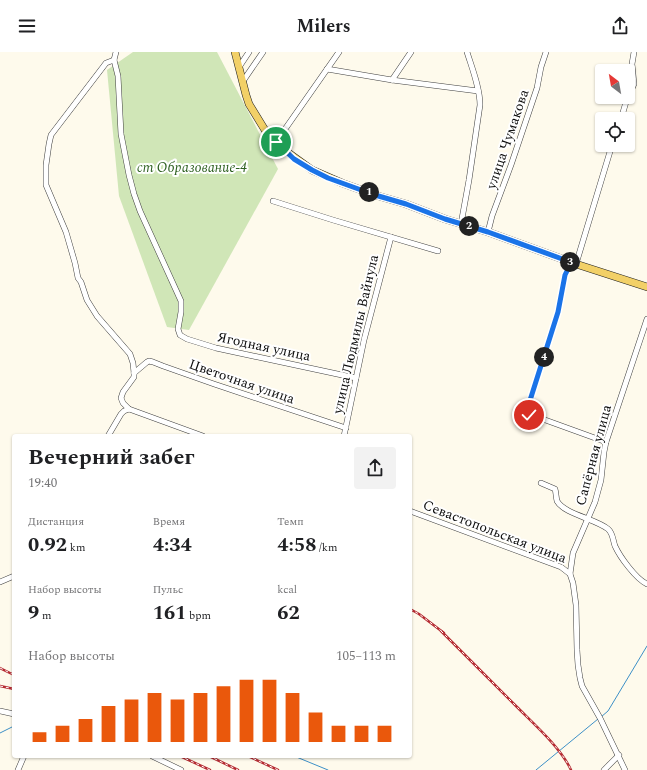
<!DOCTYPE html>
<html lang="ru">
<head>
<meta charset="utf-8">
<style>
  :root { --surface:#fff; --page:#f2f2f2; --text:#202124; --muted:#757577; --accent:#ea580c }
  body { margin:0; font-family:Spectral,serif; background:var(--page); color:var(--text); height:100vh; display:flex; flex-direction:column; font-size:15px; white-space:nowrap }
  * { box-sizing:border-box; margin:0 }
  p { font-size:13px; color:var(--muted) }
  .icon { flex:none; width:22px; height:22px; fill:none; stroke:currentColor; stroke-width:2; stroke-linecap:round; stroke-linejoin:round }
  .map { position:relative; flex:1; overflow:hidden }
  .drawer { position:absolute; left:12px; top:382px; width:400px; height:324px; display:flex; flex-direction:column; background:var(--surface); border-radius:4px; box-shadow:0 1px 3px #0004 }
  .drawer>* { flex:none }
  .needle { width:26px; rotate:329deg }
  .controls { position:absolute; left:595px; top:12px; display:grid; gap:8px }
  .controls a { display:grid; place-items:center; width:40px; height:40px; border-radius:4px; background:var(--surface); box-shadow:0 1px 3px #0004; font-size:20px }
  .pin { position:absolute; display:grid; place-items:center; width:34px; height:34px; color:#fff; margin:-17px; border:2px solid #fff; border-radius:50%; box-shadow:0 1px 4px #0007 }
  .km { position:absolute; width:20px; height:20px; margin:-10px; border-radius:50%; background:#222; color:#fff; font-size:11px; line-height:20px; text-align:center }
  .round { display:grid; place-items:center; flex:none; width:42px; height:42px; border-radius:4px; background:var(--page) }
  .summary { display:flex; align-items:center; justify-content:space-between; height:68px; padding:0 16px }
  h1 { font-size:22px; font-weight:700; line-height:30px }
  .metrics { display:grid; grid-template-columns:repeat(3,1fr); gap:6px; height:68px; padding:4px 16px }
  .metrics div { display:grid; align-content:center }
  .metrics b { font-size:20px; font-weight:700 }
  .metrics small { font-size:11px; font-weight:400 }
  .metrics p { font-size:11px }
  .chart { height:112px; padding:8px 16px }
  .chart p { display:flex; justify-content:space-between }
  .chart svg { width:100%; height:72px; margin-top:4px; stroke:var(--accent); stroke-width:6 }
  header { display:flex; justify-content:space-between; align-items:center; height:52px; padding:0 16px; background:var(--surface); font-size:18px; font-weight:700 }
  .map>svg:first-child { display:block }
</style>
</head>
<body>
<header><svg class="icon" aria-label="menu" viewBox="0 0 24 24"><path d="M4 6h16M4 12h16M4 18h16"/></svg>Milers<svg class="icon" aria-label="share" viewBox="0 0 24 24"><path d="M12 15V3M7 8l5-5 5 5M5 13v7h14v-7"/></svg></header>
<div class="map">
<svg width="647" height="718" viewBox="0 0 647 718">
  <rect width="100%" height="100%" fill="#fefaec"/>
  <path fill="#d0e6b7" d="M133 0H217L278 117 189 278 167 275 119 144 107 18Z"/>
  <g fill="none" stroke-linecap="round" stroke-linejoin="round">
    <g stroke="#3d90c7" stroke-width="1">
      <path d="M601 665 608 659 647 594"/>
      <path d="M0 681 14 674"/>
      <path d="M294 704 328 718"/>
      <path d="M536 718 598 667"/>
    </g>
    <defs>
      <g id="minor">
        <path d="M116 0 114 8 118 24 121 82 129 123 134 142 140 159 181 249V260L178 277 180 283 187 287 216 296 356 326"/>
        <path d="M114 8 106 11 103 15 51 83 49 92 46 113V133L66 180 75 211 78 226 81 230 87 248 97 264 130 302 133 311 134 321V325L123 340 121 346 123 351 129 357"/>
        <path d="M239 15 249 0"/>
        <path d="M327 17 392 28 478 39"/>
        <path d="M392 28 411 0"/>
        <path d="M243 29 263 0"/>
        <path d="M621 67 626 50 634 32 632 12 634 0"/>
        <path d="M276 90 339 0"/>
        <path d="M273 149 333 168 438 199"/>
        <path d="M461 172 469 128 480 53C480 36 472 16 467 0"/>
        <path d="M488 180 492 164 511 113 537 36 541 15 546 0"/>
        <path d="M134 321 147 310 149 309 153 310 163 314 214 332 346 376"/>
        <path d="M108 384 121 362 124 359 129 357 203 384"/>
        <path d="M344 384 364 288 391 185"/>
        <path d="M606 390 526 361 558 260 565 223 569 215 576 212 612 93"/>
        <path d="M541 431 555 437C556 440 556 445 557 449 564 462 596 467 608 477 613 481 613 489 615 494 620 505 636 527 647 532"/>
        <path d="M410 459 561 515 570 522"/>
        <path d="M0 530 14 524"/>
        <path d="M0 659 14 662"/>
        <path d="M152 704 181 718"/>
        <path d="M18 718 24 704"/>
        <path d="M604 718 619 703"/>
        <path d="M625 718 600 666 582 634 580 626 578 613 577 598 576 553 573 531 570 522 573 501 595 450 601 428 604 400 606 390 647 267"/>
      </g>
      <path id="major" d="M235 0 246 43 249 52 268 83 283 97 312 118 342 131 375 143 406 152 445 167 488 180 576 212 647 235"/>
    </defs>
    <use href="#minor" stroke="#3f3f3f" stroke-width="6"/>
    <use href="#major" stroke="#1d1d1d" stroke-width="8"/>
    <use href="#minor" stroke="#fff" stroke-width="5"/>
    <use href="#major" stroke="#f2d067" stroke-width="7"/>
    <defs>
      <g id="rail">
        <path d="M410 557 419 562 444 581"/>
        <path d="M441 579C466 604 492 630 517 655 534 672 561 696 571 718"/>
        <path d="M0 616 14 623"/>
        <path d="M0 634 14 637"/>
        <path d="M180 704 210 718"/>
        <path d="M209 704 238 718"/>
        <path d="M248 704 278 718"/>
      </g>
    </defs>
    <use href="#rail" stroke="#b52b32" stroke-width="2.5"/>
    <use href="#rail" stroke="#fff" stroke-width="1" stroke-dasharray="3" stroke-linecap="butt"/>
  </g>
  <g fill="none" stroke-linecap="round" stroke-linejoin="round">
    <defs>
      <path id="route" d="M276 90 294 107 312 118 328 126 375 143 406 152 445 167 488 180 576 212 569 215 565 223 558 260 526 361 529 363"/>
    </defs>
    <use href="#route" stroke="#fff" stroke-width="8"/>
    <use href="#route" stroke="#1a73e8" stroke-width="5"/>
  </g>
  <g text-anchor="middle" stroke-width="4" stroke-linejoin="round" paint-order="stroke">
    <g font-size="14" fill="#0c0c0c" stroke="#fff">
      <text transform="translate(507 87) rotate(-71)" y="5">улица Чумакова</text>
      <text transform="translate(355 282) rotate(-77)" y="5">улица Людмилы Вайнула</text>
      <text transform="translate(264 294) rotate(12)" y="5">Ягодная улица</text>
      <text transform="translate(242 329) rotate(19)" y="5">Цветочная улица</text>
      <text transform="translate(593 403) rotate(-75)" y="5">Сапёрная улица</text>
      <text transform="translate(495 479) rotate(21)" y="5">Севастопольская улица</text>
    </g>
    <g font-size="14" font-style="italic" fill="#2d6020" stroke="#fff">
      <text x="192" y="120">ст Образование-4</text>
    </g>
  </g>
</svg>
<div class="controls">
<a><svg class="needle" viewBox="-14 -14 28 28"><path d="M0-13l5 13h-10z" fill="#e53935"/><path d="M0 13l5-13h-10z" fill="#757577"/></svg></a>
<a><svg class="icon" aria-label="locate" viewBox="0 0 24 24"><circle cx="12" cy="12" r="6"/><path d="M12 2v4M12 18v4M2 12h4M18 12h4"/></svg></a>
</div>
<div class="pin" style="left:276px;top:90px;background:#1e9e55"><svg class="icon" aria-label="arrive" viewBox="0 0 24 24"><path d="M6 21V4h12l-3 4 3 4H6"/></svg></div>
<div class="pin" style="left:529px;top:363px;background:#d93025"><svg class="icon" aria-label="check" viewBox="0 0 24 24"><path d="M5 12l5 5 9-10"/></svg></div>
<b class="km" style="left:369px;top:140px">1</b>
<b class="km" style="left:469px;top:174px">2</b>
<b class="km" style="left:570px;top:210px">3</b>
<b class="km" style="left:544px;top:305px">4</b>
<section class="drawer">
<div class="summary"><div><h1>Вечерний забег</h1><p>19:40</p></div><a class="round"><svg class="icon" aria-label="share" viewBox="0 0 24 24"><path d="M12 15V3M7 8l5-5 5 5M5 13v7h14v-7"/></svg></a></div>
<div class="metrics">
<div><p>Дистанция</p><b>0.92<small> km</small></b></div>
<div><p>Время</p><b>4:34</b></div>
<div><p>Темп</p><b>4:58<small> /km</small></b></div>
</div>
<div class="metrics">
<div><p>Набор высоты</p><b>9<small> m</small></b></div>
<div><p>Пульс</p><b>161<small> bpm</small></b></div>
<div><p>kcal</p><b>62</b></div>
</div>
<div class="chart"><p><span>Набор высоты</span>105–113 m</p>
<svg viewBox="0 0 160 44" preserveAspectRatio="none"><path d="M5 44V38M15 44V34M25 44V30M35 44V22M45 44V18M55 44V14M65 44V18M75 44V14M85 44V10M95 44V6M105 44V6M115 44V14M125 44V26M135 44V34M145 44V34M155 44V34"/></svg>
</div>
</section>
</div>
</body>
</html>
